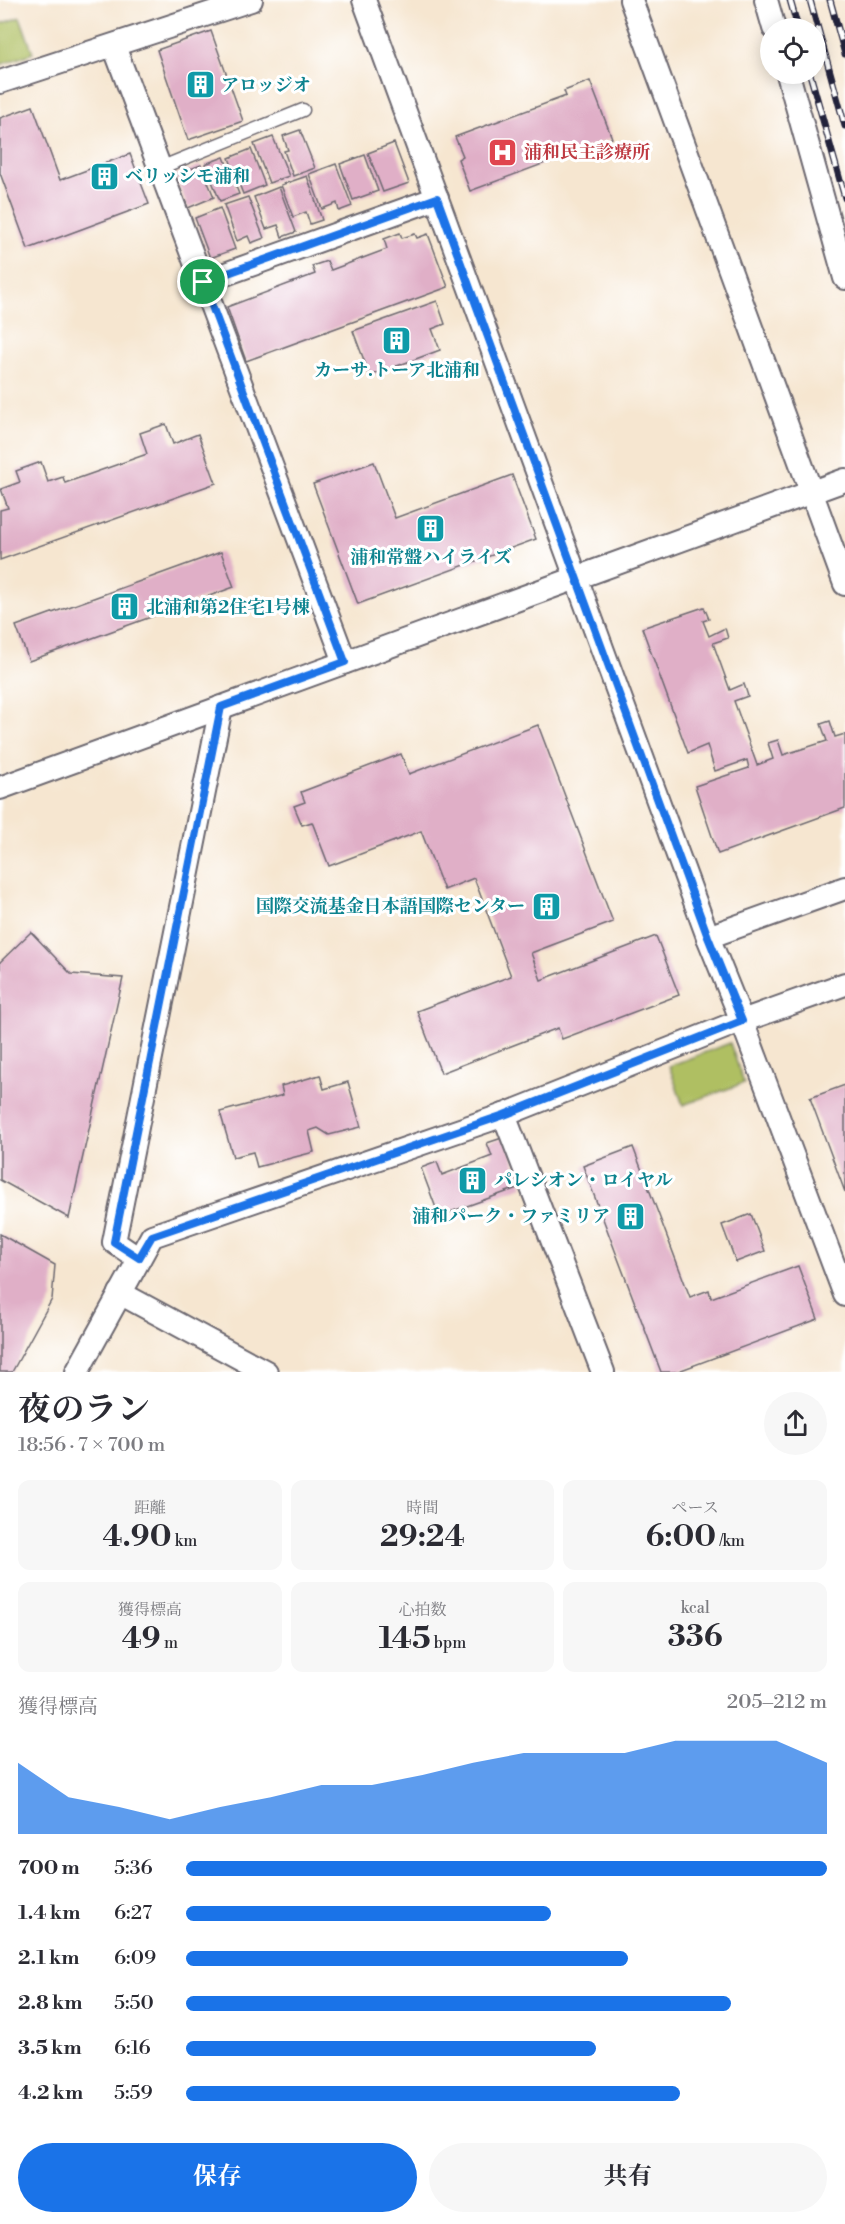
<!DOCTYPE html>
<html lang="ja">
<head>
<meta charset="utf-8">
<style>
  :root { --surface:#fff; --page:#f7f7f7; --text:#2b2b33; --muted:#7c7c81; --accent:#1a73e8 }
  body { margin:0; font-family:"Libre Bodoni","Noto Serif JP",serif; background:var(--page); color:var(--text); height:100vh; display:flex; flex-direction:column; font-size:22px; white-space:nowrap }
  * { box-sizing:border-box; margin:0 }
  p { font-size:20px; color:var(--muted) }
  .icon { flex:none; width:33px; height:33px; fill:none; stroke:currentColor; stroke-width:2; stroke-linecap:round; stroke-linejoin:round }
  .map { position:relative; height:1372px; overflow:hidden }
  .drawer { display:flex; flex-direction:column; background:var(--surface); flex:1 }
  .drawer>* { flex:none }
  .tools { position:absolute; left:760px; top:18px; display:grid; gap:12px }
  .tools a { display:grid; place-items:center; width:66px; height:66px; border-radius:50%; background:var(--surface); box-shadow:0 3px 15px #0003; font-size:30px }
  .pin { position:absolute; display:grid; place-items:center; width:51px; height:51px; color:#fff; margin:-26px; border:3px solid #fff; border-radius:50%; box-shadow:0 2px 6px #0007 }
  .round { display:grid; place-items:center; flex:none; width:63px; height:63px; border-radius:32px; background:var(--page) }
  .headline { display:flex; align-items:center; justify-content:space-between; height:102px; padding:0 18px }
  h1 { font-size:33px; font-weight:700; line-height:45px }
  .figures { display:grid; grid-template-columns:repeat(3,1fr); gap:9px; height:102px; padding:6px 18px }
  .figures div { display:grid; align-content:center; border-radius:12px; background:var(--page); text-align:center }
  .figures b { font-size:30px; font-weight:700 }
  .figures small { font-size:16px; font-weight:400 }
  .figures p { font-size:16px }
  .chart { height:168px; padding:12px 18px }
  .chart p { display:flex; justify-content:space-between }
  .chart svg { width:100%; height:108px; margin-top:6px; fill:var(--accent); opacity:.7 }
  .button { display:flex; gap:12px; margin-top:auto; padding:12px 18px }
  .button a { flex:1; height:69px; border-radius:36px; background:var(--accent); color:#fff; font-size:24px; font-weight:700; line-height:69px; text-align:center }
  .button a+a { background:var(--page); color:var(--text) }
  ul { padding:0 18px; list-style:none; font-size:20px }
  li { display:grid; grid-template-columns:96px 72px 1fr; align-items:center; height:45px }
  li i { height:15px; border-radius:8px; background:var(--accent) }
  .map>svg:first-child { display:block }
</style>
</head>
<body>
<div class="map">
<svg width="845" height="1372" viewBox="0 0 845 1372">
  <rect width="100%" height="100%" fill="#fff"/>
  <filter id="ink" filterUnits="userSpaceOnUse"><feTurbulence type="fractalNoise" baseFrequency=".0167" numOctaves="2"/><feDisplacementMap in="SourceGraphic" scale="12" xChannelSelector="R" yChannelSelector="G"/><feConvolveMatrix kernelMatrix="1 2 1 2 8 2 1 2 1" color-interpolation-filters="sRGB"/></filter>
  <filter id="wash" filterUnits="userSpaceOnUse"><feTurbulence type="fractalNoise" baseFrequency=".008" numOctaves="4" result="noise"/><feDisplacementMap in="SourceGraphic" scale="24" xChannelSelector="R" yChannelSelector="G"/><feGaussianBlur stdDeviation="1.35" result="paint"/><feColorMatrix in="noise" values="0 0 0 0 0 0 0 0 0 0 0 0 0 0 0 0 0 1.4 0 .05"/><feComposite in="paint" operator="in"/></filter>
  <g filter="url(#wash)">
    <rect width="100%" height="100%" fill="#f6e6d0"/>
    <g fill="#afbf62" stroke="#68704e" stroke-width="1.5">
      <path d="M20 17 33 53 0 65V24Z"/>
      <path d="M730 1043 744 1083 683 1105 669 1066Z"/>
    </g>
    <g id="blocks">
      <g fill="#e0afc7">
        <path d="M211 31 243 121 188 140 157 50Z"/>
        <path d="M590 81 612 138 470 191 458 159 463 156 455 137 566 96 564 91Z"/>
        <path d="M33 106 60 180 130 154 149 204 28 249 0 173V118Z"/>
        <path d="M300 130 315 168 293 176 284 151 288 150 283 136Z"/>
        <path d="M273 137 289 176 269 183 254 144Z"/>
        <path d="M394 143 409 183 383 192 368 153Z"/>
        <path d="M251 149 265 185 243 194 229 158Z"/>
        <path d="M365 155 378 191 353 200 340 164Z"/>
        <path d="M224 157 239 194 220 201 205 164Z"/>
        <path d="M336 164 352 206 339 211 337 203 322 209 309 174Z"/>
        <path d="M201 165 214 197 188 208 175 175Z"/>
        <path d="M307 176 322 220 310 224 306 212 293 217 281 185Z"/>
        <path d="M279 187 296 232 282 237 278 225 266 229 254 197Z"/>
        <path d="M248 197 264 238 251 243 248 236 237 241 224 205Z"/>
        <path d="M220 208 235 249 210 258 195 218Z"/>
        <path d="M400 233 402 238 415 234 417 238 428 234 448 287 246 361 227 307 315 274 312 266 327 261 331 270 387 249 384 239Z"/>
        <path d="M437 301 445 324 432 329 440 350 370 376 353 331Z"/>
        <path d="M166 424 173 444 198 434 216 483 0 560V510L8 508 1 489 20 482 16 471 41 462 48 482 63 477 65 483 147 454 140 433Z"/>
        <path d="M374 462 395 518 512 475 536 539 358 604 313 484Z"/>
        <path d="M221 552 234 587 29 661 16 626Z"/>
        <path d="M704 607 709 619 703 621 709 636 725 628 728 638 713 643 730 690 744 684 748 696 734 701 757 765 773 759 768 743 778 740 783 755 827 741 821 724 830 721 835 737 845 734V808L718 854 695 786 749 768 747 760 715 771 707 745 688 753 642 628Z"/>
        <path d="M538 725 613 922 531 953 541 980 656 936 679 995 562 1039 558 1028 441 1073 417 1011 511 976 474 878 444 890 421 831 329 866 312 822 302 825 294 806 305 802 301 792 401 754 409 774Z"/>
        <path d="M31 932 71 974 123 978 69 1218 0 1180V962Z"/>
        <path d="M320 1075 324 1089 348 1082 361 1127 329 1135 318 1128 309 1131 314 1152 257 1167 253 1152 233 1157 220 1112 283 1095 281 1086Z"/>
        <path d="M845 1085V1192L810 1098Z"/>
        <path d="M505 1137 523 1186 439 1216 421 1168 437 1162 442 1175 492 1156 487 1143Z"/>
        <path d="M633 1147 690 1297 709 1290 711 1298 798 1266 818 1319 676 1372H661L583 1166Z"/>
        <path d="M751 1214 765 1251 736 1262 722 1225Z"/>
        <path d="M0 1234 55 1265 52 1299 12 1372H0Z"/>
      </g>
    </g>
  </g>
  <g filter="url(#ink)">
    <use href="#blocks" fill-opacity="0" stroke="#6c676f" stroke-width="1.5"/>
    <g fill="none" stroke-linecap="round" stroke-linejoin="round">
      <defs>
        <path id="lane" d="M160 168 303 110"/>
        <g id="street">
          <path d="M364 0 708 937 742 1021 845 1295"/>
          <path d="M631 0 845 584"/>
          <path d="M766 0 774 28"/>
          <path d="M114 46 345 662"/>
          <path d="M788 74 845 278"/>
          <path d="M0 82 251 0"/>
          <path d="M203 282 437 198"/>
          <path d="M0 788 845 480"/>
          <path d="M708 937 845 888"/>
          <path d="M504 1115 603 1372"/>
          <path d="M139 1259 114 1242 221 707"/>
          <path d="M120 1293 266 1372"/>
          <path d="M77 1372 152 1236 504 1115 728 1026 845 984"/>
        </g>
      </defs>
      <use href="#lane" stroke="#6c676f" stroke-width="15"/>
      <use href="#street" stroke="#6c676f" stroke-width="26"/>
      <use href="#lane" stroke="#fff" stroke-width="12"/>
      <use href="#street" stroke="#fff" stroke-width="22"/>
      <defs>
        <g id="rail">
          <path d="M790 0 798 28"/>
          <path d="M810 0 845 126"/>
          <path d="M830 0 845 54"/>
          <path d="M810 74 845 198"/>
        </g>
      </defs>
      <use href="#rail" stroke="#22223b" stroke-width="7"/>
      <use href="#rail" stroke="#fff" stroke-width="4.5" stroke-dasharray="14" stroke-linecap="butt"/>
    </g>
  </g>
  <g fill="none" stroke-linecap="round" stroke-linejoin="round" filter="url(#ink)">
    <defs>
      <path id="route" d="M437 198 708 937 742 1021 504 1115 152 1236 139 1258 114 1242 221 707 345 662 203 282Z"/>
    </defs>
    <use href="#route" stroke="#fff" stroke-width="12"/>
    <use href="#route" stroke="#1a73e8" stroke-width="8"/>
  </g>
  <defs>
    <symbol id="building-square" viewBox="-11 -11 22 22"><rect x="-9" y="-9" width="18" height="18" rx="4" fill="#0f9aa8" stroke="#fff"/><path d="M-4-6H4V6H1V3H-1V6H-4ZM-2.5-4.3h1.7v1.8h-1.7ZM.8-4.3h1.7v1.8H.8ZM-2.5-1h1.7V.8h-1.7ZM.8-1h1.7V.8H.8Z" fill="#fff"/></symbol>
    <symbol id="hospital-square" viewBox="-11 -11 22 22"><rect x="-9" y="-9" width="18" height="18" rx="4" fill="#e0444e" stroke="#fff"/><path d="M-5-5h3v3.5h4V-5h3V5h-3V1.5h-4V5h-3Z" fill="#fff"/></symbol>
  </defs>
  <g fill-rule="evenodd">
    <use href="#building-square" x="184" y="68" width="33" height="33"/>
    <use href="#hospital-square" x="486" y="136" width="33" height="33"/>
    <use href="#building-square" x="88" y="160" width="33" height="33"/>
    <use href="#building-square" x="380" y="324" width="33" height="33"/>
    <use href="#building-square" x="414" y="512" width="33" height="33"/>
    <use href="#building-square" x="108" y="590" width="33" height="33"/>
    <use href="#building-square" x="530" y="890" width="33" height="33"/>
    <use href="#building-square" x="456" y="1164" width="33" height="33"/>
    <use href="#building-square" x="614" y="1200" width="33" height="33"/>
  </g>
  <g text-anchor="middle" stroke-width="6" stroke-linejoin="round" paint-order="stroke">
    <g font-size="18" font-weight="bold" fill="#0d838f" stroke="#fff" text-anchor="start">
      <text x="221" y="91">アロッジオ</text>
      <text x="125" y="182">ベリッシモ浦和</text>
      <text x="397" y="376" text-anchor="middle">カーサ.トーア北浦和</text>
      <text x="431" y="563" text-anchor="middle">浦和常盤ハイライズ</text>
      <text x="146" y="613">北浦和第2住宅1号棟</text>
      <text x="525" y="912" text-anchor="end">国際交流基金日本語国際センター</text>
      <text x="494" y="1186">パレシオン・ロイヤル</text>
      <text x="610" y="1222" text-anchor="end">浦和パーク・ファミリア</text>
    </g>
    <g font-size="18" font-weight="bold" fill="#be3a42" stroke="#fff" text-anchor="start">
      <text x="524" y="158">浦和民主診療所</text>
    </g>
  </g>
</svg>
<div class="tools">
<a><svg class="icon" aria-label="locate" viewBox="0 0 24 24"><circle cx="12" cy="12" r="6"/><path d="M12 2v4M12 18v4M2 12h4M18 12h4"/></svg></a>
</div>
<div class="pin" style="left:203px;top:282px;background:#1e9e55"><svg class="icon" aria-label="arrive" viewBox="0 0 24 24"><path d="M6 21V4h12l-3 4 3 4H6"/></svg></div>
</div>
<section class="drawer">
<div class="headline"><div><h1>夜のラン</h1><p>18:56 · 7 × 700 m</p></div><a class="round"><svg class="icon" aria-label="share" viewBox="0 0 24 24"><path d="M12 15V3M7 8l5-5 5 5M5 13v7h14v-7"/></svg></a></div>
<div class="figures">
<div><p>距離</p><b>4.90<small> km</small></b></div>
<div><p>時間</p><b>29:24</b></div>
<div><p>ペース</p><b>6:00<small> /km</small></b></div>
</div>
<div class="figures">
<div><p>獲得標高</p><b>49<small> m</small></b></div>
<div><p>心拍数</p><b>145<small> bpm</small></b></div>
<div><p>kcal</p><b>336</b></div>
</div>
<div class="chart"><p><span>獲得標高</span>205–212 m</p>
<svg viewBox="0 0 160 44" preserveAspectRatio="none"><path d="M0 44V15L10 29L20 33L30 38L40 33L50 29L60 24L70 24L80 20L90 15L100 11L110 11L120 11L130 6L140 6L150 6L160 15V44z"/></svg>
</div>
<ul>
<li><b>700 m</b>5:36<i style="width:100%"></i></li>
<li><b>1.4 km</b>6:27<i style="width:57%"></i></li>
<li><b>2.1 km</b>6:09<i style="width:69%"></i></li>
<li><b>2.8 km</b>5:50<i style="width:85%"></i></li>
<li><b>3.5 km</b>6:16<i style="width:64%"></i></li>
<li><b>4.2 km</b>5:59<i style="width:77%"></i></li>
</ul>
<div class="button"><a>保存</a><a>共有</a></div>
</section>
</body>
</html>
